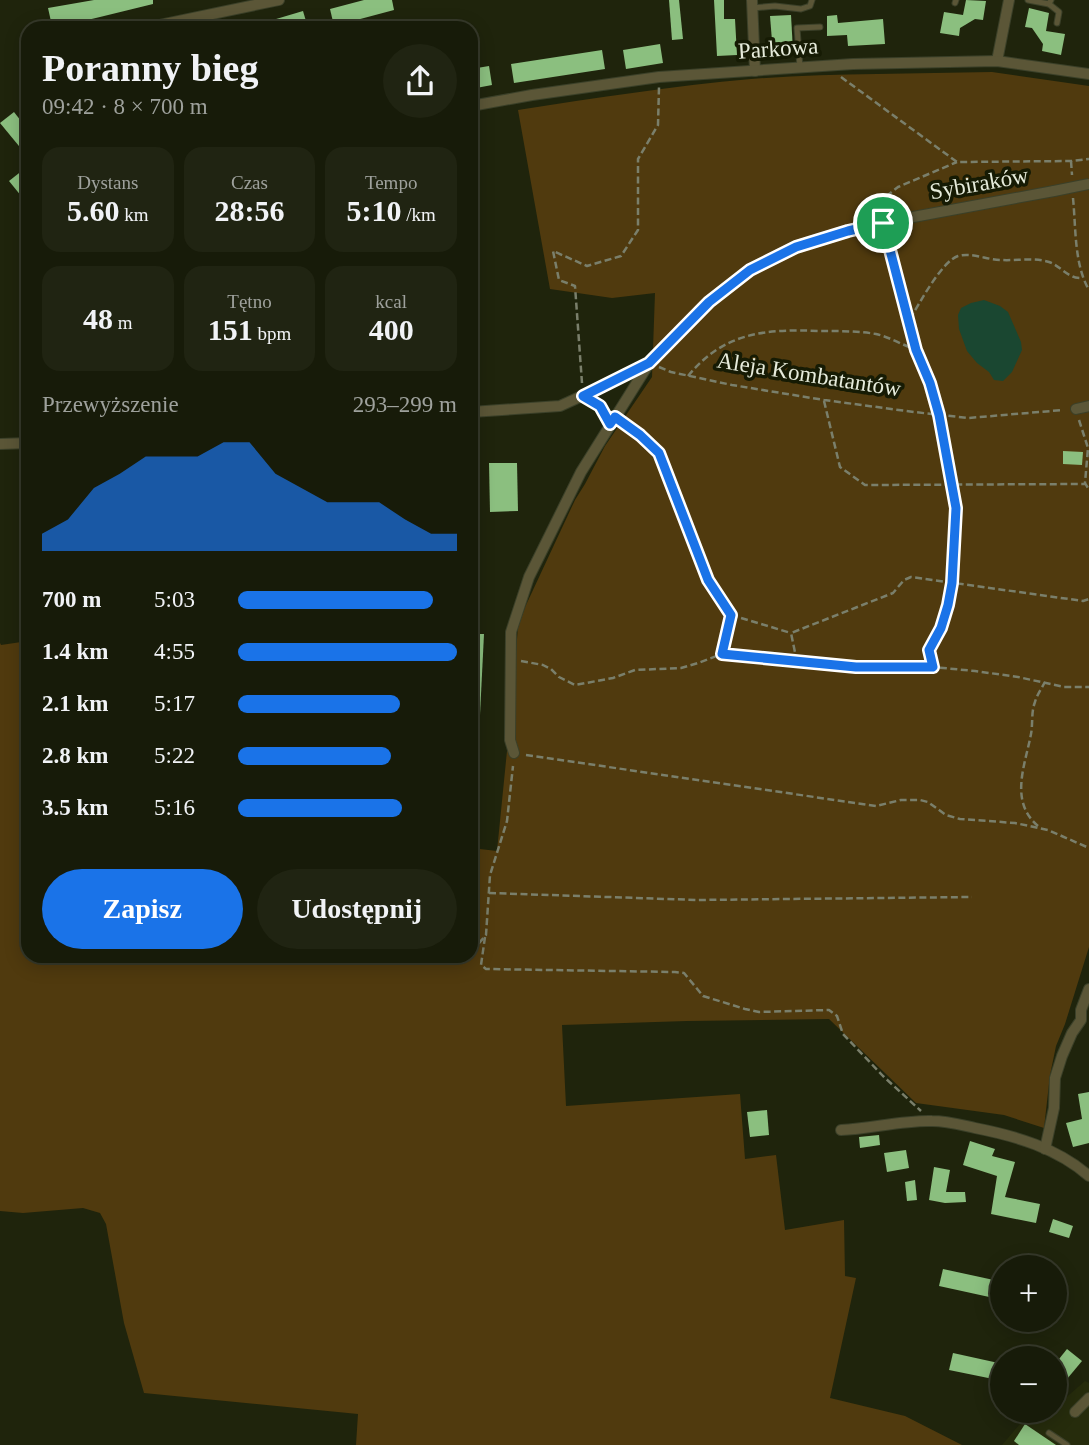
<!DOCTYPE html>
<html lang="pl">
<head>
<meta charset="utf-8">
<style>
  :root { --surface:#171b09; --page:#202412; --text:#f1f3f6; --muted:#9ea19c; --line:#36392a; --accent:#1a73e8 }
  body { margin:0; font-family:"Times New Roman",serif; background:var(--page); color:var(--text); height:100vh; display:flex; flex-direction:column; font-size:26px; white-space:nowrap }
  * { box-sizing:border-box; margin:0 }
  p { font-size:23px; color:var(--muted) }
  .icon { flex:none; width:38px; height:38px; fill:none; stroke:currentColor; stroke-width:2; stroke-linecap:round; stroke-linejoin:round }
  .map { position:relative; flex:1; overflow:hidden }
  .drawer { position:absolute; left:21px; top:21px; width:457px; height:942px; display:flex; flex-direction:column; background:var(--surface); border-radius:21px; box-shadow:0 4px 18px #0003,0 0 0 2px var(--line) }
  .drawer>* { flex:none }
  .tools { position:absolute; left:990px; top:1255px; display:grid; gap:14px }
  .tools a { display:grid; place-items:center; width:77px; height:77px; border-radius:50%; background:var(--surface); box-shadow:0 4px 18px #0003,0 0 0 2px var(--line); font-size:35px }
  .pin { position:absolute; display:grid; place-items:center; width:60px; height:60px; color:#fff; margin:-30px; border:4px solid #fff; border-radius:50%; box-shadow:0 2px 7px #0007 }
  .round { display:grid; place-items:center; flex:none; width:74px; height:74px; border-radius:37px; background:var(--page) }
  .headline { display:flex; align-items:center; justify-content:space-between; height:119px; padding:0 21px }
  h1 { font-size:38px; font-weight:700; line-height:52px }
  .metrics { display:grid; grid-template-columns:repeat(3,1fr); gap:10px; height:119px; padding:7px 21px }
  .metrics div { display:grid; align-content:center; border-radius:18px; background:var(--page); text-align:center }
  .metrics b { font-size:30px; font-weight:700 }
  .metrics small { font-size:19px; font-weight:400 }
  .metrics p { font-size:19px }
  .chart { height:196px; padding:14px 21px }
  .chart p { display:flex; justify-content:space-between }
  .chart svg { width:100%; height:126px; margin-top:7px; fill:var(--accent); opacity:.7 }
  .primary-button { display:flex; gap:14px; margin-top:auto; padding:14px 21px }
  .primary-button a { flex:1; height:80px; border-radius:42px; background:var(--accent); color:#fff; font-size:28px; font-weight:700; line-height:80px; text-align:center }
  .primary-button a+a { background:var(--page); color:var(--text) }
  ul { padding:0 21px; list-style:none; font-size:23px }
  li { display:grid; grid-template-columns:112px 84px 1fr; align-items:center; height:52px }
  li i { height:18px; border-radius:9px; background:var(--accent) }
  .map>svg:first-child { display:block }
</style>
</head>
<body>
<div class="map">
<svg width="1089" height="1445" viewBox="0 0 1089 1445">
  <rect width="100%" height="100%" fill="#1f240c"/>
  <path fill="#262c0c" d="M1085 1381 1089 1383V1445H1002L1020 1424 1024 1411H1044L1049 1412 1055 1410V1407Z"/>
  <path fill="#503a0e" d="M992 72 1089 86V947L1065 1024 1056 1046 1050 1075 1044 1128 1004 1115 916 1103 829 1019 687 1021 562 1025 566 1106 740 1094 745 1159 776 1155 785 1230 844 1220 845 1276 856 1278 830 1398 905 1416 962 1445H356L358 1414 144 1393 124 1323 106 1224 100 1213 83 1208 23 1213 0 1211V643L1 645 28 641V956H471V848L497 851 513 691 518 626 526 605 575 500 585 484 605 446 652 377 655 293 612 298 550 289 518 110C595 98 673 86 751 79 831 73 912 74 992 72Z"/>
  <path fill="#1a4731" d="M984 300 1000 306 1008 312 1021 342 1022 350 1012 372 1003 381 994 380 989 372 977 363 967 351 959 329 958 315 961 308 971 303Z"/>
  <g fill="#8bbf7f">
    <path d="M94 0H153V4L100 17 79 22V20L52 26 48 8Z"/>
    <path d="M364 0H392L394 10 334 26 330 9Z"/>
    <path d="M669 0H679L683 39 672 40Z"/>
    <path d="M714 0H724V19H735L737 55 717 56Z"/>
    <path d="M966 0 986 1 983 20 975 19 960 28 959 36 940 33 944 12 963 15Z"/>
    <path d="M1029 8 1049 13 1046 31 1065 34 1061 55 1042 51 1043 44 1032 28 1025 27Z"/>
    <path d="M303 11 308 28H256V25Z"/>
    <path d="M791 15 793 51 773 53 770 16Z"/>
    <path d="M837 15 838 23 883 19 885 44 848 46 847 35 827 36V16Z"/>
    <path d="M660 44 663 63 626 69 623 50Z"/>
    <path d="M602 50 605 69 514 83 511 64Z"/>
    <path d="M489 66 492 85 471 89V69Z"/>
    <path d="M14 112 28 130V157L0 123Z"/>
    <path d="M28 166V193L22 197 9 181Z"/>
    <path d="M1063 451 1083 452 1082 465 1063 464Z"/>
    <path d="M489 463H517L518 511 490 512Z"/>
    <path d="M471 634H484L479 735 471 734Z"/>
    <path d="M1089 1092V1143L1073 1147 1066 1123 1082 1119 1078 1094Z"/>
    <path d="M767 1110 769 1135 750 1137 747 1112Z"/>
    <path d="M879 1135 880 1145 860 1148 859 1137Z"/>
    <path d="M970 1141 995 1149 992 1156 1015 1162 1005 1197 1040 1204 1036 1223 991 1214 997 1176 963 1165Z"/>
    <path d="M906 1150 909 1168 887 1172 884 1153Z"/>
    <path d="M934 1167 950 1170 946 1192H965L966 1202 945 1203 929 1200Z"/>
    <path d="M915 1180 917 1200 907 1201 905 1182Z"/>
    <path d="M1053 1219 1073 1226 1069 1238 1049 1232Z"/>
    <path d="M943 1269 1003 1282V1300L939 1286Z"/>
    <path d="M1067 1349 1082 1361 1067 1379 1055 1369V1364Z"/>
    <path d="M953 1353 1003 1364V1381L949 1370Z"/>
    <path d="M1025 1424 1056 1445H1019L1014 1441Z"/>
  </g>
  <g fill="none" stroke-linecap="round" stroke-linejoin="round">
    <defs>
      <g id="lane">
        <path d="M1028 0 1049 4 1051 0"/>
        <path d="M955 3 956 0"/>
        <path d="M1049 4 1059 12 1057 23"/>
        <path d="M752 8 775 6 801 9 810 6 812 0"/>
        <path d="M800 68 797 28 820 27"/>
        <path d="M1049 1433 1067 1445"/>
      </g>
      <g id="street">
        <path d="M752 0 755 71"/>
        <path d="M145 28 279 0"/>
        <path d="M997 61 1009 0"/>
        <path d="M471 106 532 95 659 77 853 64 997 61 1089 74"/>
        <path d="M583 396 600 406 610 424"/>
        <path d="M1076 409 1089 406"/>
        <path d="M471 412 560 406 606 385 649 363 709 302 750 270 796 247 847 231 897 220 1054 191"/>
        <path d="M0 444 28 443"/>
        <path d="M514 753 510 740 511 632 529 577 581 472 648 365"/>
        <path d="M841 1130C871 1129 902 1120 932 1121 947 1121 961 1125 975 1128 1016 1136 1057 1148 1089 1176"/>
        <path d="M1045 1149 1054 1108 1055 1078 1062 1056 1072 1033 1081 1020V1010L1089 989"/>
        <path d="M1075 1412 1089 1398"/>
      </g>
    </defs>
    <use href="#lane" stroke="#3b4029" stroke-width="7"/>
    <use href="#street" stroke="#3b4029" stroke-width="12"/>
    <g stroke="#7a7f6b" stroke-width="2.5" stroke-dasharray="7 3.5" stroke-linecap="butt">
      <path d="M841 77 957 162 1071 161 1089 159"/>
      <path d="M1071 161 1072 175"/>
      <path d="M1073 198C1076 228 1074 264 1089 290"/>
      <path d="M881 213 878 203 898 187 957 162"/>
      <path d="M886 233 916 350 930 383 938 415 956 508 952 583 948 605 941 628 929 650 933 667"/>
      <path d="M910 319C919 304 942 261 958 256 972 252 987 260 1001 260 1017 261 1033 257 1049 262 1058 265 1064 273 1072 276 1075 278 1079 278 1082 278"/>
      <path d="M659 367 671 372 732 385 824 400 914 412 968 418 1063 410"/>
      <path d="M688 376C725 331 767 329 821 331 839 331 858 331 876 334 889 337 903 345 916 350"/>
      <path d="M582 383 575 286 559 280 553 251 587 266 621 256 638 230V159L658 125 659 87"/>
      <path d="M824 401 840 467 865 485 1085 484"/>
      <path d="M1079 420 1088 448 1085 483 1089 490"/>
      <path d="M623 423 640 435 659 453 708 580 731 615 722 652"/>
      <path d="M731 615 791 633"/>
      <path d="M521 661 543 665 551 669 559 677 575 685 613 678 635 670 681 668 698 663 722 654 856 667H933L975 671 1018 677 1064 687H1089"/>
      <path d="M797 662 791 633 893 593 904 580 911 577 1083 601 1089 599"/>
      <path d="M526 755 876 806 901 800H920L928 802 946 815 960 819 1015 823 1048 830 1089 848"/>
      <path d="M1038 826C1009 801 1025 766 1031 734 1033 724 1031 712 1035 702 1037 695 1041 689 1045 682"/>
      <path d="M489 893 697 900 972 897"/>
      <path d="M485 937 481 965 486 969 675 972 684 973 703 996 745 1009 759 1012 829 1010 837 1016 843 1034 883 1076 921 1111"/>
      <path d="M471 950 474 949 486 935 490 875 507 821 513 766"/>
    </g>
    <use href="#lane" stroke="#5b5637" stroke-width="5"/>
    <use href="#street" stroke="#5b5637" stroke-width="10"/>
    <defs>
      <path id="street-bridge" d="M1054 191 1089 184"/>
    </defs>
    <use href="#street-bridge" stroke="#3b4029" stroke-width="12" stroke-linecap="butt"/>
    <use href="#street-bridge" stroke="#5b5637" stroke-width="10"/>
  </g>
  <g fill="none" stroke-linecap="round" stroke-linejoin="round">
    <defs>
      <path id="route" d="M883 223 916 350 930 383 939 415 956 508 952 583 948 605 941 628 929 650 933 667H856L722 654 731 615 708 580 659 453 640 435 615 417 610 424 600 406 583 396 649 363 709 302 750 270 796 247 848 231Z"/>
    </defs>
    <use href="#route" stroke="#fff" stroke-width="14"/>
    <use href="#route" stroke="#1a73e8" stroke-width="9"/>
  </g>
  <g text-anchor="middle" stroke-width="7" stroke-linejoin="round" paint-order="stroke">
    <g font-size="23" fill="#e6ebdb" stroke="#161b04">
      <text transform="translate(778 48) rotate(-4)" y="8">Parkowa</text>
      <text transform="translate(979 183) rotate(-10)" y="8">Sybiraków</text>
      <text transform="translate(809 374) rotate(9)" y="8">Aleja Kombatantów</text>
    </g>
  </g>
</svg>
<div class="tools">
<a>+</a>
<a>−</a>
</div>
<div class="pin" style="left:883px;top:223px;background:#1e9e55"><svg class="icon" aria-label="arrive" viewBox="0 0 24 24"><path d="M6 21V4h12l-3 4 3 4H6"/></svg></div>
<section class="drawer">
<div class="headline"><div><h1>Poranny bieg</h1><p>09:42 · 8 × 700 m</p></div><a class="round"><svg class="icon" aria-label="share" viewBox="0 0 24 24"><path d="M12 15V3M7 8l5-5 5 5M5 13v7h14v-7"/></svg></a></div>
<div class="metrics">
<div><p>Dystans</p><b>5.60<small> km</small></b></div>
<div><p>Czas</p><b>28:56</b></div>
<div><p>Tempo</p><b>5:10<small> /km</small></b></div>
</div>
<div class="metrics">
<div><b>48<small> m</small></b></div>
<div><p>Tętno</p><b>151<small> bpm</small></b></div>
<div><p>kcal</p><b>400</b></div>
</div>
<div class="chart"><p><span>Przewyższenie</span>293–299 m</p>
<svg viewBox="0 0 160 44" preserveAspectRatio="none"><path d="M0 44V38L10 33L20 22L30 17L40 11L50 11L60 11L70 6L80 6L90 17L100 22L110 27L120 27L130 27L140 33L150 38L160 38V44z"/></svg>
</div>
<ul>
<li><b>700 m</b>5:03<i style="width:89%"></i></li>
<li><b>1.4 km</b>4:55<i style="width:100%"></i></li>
<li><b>2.1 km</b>5:17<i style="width:74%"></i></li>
<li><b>2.8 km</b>5:22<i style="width:70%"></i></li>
<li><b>3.5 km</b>5:16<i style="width:75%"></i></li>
</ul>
<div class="primary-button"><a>Zapisz</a><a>Udostępnij</a></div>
</section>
</div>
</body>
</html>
